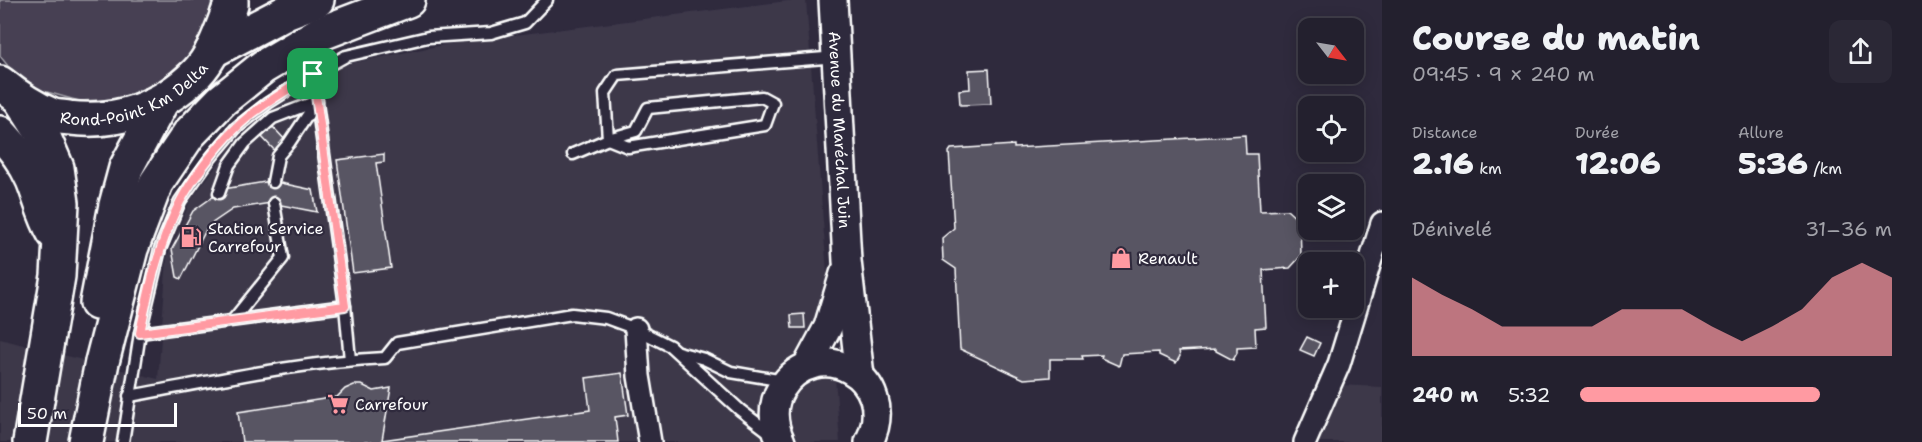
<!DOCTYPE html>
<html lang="fr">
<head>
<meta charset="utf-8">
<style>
  :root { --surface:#23202e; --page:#2b2836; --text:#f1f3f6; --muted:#a3a3aa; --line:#403e4a; --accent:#ff9aa2 }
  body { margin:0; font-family:"Shantell Sans",sans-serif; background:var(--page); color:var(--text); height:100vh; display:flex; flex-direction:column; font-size:22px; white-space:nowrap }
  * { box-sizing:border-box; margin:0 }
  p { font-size:20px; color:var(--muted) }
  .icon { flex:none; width:33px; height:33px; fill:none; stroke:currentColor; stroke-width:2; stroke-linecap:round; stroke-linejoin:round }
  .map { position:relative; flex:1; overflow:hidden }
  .details { display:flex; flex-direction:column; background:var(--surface); width:540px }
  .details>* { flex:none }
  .needle { width:39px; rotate:121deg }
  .buttons { position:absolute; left:1298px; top:18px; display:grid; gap:12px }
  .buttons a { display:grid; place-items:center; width:66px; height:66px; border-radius:12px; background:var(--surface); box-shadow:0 3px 15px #0003,0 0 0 2px var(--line); font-size:30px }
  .scale { position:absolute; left:18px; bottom:15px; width:159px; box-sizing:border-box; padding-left:6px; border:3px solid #fff; border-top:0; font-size:16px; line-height:21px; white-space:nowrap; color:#fff; -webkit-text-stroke:4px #2f2a3d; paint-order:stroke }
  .pin { position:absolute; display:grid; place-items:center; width:51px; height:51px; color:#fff; margin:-26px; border-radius:12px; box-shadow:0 3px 9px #0006 }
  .round { display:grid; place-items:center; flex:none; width:63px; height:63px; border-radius:12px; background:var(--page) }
  .overview { display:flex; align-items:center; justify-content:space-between; height:102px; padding:0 30px }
  h1 { font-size:33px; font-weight:800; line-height:45px }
  .metrics { display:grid; grid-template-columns:repeat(3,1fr); gap:9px; height:102px; padding:6px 30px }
  .metrics div { display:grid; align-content:center }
  .metrics b { font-size:30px; font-weight:800 }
  .metrics small { font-size:16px; font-weight:400 }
  .metrics p { font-size:16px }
  .chart { height:168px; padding:12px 30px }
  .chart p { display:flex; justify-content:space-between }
  .chart svg { width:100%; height:108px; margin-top:6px; fill:var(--accent); opacity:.7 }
  ul { padding:0 30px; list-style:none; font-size:20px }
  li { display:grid; grid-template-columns:96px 72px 1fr; align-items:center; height:45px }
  li i { height:15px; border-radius:8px; background:var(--accent) }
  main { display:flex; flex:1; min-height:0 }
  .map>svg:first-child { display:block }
</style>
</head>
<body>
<main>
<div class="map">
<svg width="1382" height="442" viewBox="0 0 1382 442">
  <rect width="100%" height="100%" fill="#2f2a3d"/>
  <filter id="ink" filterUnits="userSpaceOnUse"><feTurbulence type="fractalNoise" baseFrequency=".0167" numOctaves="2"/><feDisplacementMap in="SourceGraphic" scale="12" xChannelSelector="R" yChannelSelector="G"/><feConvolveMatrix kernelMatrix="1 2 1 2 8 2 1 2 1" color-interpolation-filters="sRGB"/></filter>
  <g filter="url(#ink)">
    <g fill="#3c3749">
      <path d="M795 0H806L840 442H0V339L158 379 167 257 190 201 236 140 280 103 346 64 458 42Z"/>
      <path d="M1340 385 1382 387V442H1313Z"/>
    </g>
    <path fill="#464152" stroke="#a2a0a8" stroke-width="1.5" d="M0 0H212L207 23 187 58 156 84 119 99 79 101 40 90 8 66 0 56Z"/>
    <g fill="#595564" stroke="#fff" stroke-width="1.5">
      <path d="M989 69 991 104 960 105 959 90 970 89 969 70Z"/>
      <path d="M273 127 287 142 276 152 262 137Z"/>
      <path d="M1245 135 1246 154H1257L1260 211 1287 210 1300 222 1301 256 1290 268 1263 270 1266 327 1255 328 1256 347 1237 348V353L1233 360 1216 351V349L1179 351 1180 356 1176 363 1159 355V352L1122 354 1119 366 1101 358 1102 355 1082 356 1083 359H1050V377L1024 379 960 349 956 269 943 260 942 238 954 228 949 152 951 149 1014 145V148Z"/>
      <path d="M384 154V162L376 163 391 268 353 273 337 160Z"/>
      <path d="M271 181 313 190 317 212 271 203 233 209 208 226 181 279 177 277 172 249 193 211 224 189Z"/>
      <path d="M804 314 805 328H792L791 315Z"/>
      <path d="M1307 337 1320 343 1314 356 1300 350Z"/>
      <path d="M622 373 628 415 615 417 618 442H242L238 412 337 397 345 389 354 385H362L374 391 391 388 382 440 590 410 586 378Z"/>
    </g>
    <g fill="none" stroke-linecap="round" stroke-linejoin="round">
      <defs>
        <g id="service">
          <path d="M313 74 345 306 350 360"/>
          <path d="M762 97 773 103 765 125 628 147 608 139 636 131 648 108Z"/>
          <path d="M573 154 608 139 605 93 617 75 837 57"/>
          <path d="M273 182 278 156 289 143 317 101"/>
          <path d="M219 193 229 165 245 143 273 118 317 101"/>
          <path d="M233 320 283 258 274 203"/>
          <path d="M140 333 345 306"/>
          <path d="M678 352 704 359 731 372 784 381"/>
          <path d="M129 396C214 381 299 362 385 358L397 343 572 314 606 318 636 329 670 346 740 410 773 435"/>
          <path d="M123 442 140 333 160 249 180 201 209 160 236 128 268 103 313 74 346 56 428 37 491 33 525 23 547 0"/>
        </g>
        <g id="minor">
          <path d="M636 329 639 376 650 442"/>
          <path d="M1305 442 1339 364 1382 223"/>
        </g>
        <g id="tertiary">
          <path id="s1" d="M833 0 847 261 860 376"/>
          <path d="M807 366 828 327 844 274"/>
          <path d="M781 442C773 425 771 405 781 389 817 332 901 377 869 442"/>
        </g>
        <g id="primary">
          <path d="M212 51 288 11 317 0"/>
          <path id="s2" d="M0 83C16 96 32 107 51 115 56 117 63 117 69 118 116 124 162 108 196 74 214 56 222 28 231 5V0"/>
          <path d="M21 100 42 133 57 168 62 203 58 276 30 442"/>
          <path d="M0 133C13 147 25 161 33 180 40 197 44 216 54 233"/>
          <path d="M97 303 116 205 126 168 162 101"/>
          <path d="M86 442 102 362 131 249 156 183 189 134 222 100 263 67 319 34 408 0"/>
        </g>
      </defs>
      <use href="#service" stroke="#fff" stroke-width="15"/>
      <use href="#minor" stroke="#fff" stroke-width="26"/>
      <use href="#tertiary" stroke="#fff" stroke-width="32"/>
      <use href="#primary" stroke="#fff" stroke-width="38"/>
      <use href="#service" stroke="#2f2a3d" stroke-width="10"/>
      <use href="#minor" stroke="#2f2a3d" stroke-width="21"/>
      <use href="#tertiary" stroke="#2f2a3d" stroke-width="27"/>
      <use href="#primary" stroke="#2f2a3d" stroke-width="33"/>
    </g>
  </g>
  <g fill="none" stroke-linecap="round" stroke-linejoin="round" filter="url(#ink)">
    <defs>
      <path id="route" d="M313 74 345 306 140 333C149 288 159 243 180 202 192 179 216 148 235 129 256 108 287 90 313 74Z"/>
    </defs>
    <use href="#route" stroke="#fff" stroke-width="12"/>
    <use href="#route" stroke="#ff9aa2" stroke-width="8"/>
  </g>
  <defs>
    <symbol id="fuel-bare" viewBox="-9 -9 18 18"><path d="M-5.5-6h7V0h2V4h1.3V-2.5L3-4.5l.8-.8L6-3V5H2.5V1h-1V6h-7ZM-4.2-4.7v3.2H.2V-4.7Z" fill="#ff9aa2" stroke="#2f2a3d" stroke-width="2.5" paint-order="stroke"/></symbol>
    <symbol id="shop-bare" viewBox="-9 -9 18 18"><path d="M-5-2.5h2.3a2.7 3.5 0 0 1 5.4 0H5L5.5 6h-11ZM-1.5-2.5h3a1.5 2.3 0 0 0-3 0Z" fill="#ff9aa2" stroke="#2f2a3d" stroke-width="2.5" paint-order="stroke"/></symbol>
    <symbol id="supermarket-bare" viewBox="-9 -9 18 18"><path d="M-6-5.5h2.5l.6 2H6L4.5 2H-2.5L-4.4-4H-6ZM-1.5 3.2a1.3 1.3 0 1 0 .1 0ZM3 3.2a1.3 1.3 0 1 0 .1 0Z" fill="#ff9aa2" stroke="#2f2a3d" stroke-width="2.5" paint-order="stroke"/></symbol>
  </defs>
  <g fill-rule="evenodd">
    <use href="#fuel-bare" x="176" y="222" width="30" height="30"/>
    <use href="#shop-bare" x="1106" y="243" width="30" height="30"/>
    <use href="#supermarket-bare" x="323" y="389" width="30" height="30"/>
  </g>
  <g text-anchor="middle" stroke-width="4.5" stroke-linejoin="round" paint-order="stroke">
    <g font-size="16" fill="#fff" stroke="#2f2a3d">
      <text dy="6" stroke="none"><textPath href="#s2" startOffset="150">Rond-Point Km Delta</textPath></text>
      <text dy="6" stroke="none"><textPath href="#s1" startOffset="130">Avenue du Maréchal Juin</textPath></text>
    </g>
    <g font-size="16" fill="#fff" stroke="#2f2a3d" text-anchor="start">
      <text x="208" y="234">Station Service<tspan x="208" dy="18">Carrefour</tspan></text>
      <text x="1138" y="264">Renault</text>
      <text x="355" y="410">Carrefour</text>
    </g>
  </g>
</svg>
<div class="buttons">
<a><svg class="needle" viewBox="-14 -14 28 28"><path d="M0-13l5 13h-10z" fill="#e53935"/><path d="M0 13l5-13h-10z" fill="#a3a3aa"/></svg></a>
<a><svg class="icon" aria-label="locate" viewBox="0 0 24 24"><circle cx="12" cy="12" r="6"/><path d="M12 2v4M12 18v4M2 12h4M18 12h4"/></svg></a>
<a><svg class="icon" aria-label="layers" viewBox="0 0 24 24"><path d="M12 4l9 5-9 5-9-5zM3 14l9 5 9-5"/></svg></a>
<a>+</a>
</div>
<div class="scale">50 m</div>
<div class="pin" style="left:313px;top:74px;background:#1e9e55"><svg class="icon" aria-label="arrive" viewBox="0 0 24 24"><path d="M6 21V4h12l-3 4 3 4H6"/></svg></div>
</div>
<section class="details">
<div class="overview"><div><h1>Course du matin</h1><p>09:45 · 9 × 240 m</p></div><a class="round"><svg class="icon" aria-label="share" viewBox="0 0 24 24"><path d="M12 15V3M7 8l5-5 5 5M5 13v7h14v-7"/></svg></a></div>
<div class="metrics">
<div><p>Distance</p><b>2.16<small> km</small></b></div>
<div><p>Durée</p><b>12:06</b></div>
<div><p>Allure</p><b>5:36<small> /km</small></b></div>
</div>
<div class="chart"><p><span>Dénivelé</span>31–36 m</p>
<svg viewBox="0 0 160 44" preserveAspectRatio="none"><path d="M0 44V12L10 19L20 25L30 32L40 32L50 32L60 32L70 25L80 25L90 25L100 32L110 38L120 32L130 25L140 12L150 6L160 12V44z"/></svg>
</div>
<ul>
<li><b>240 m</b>5:32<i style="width:77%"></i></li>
</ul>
</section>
</main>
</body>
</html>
